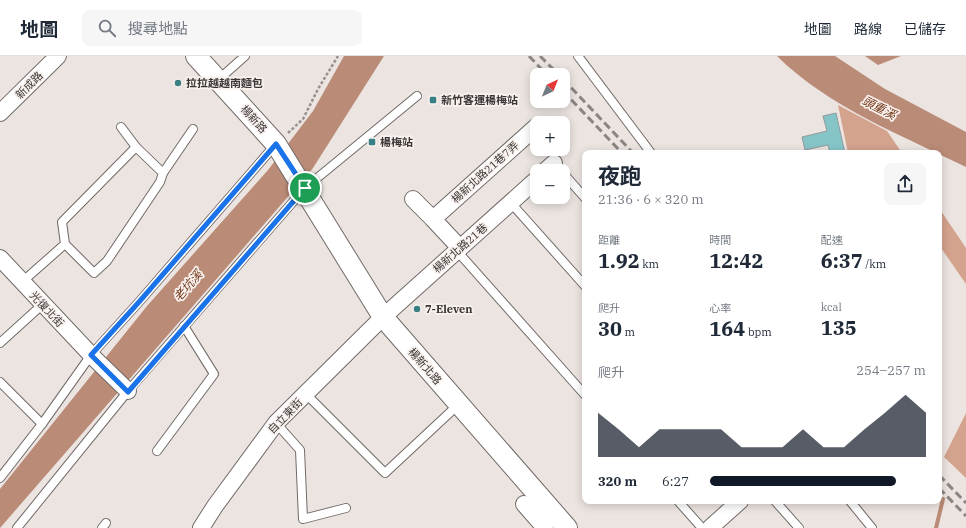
<!DOCTYPE html>
<html lang="zh-TW">
<head>
<meta charset="utf-8">
<style>
  :root { --surface:#fff; --page:#f6f6f7; --text:#1f2937; --muted:#747a83; --line:#e0e1e3; --accent:#111827 }
  body { margin:0; font-family:"IBM Plex Serif","Noto Sans TC",serif; background:var(--page); color:var(--text); height:100vh; display:flex; flex-direction:column; font-size:15px; white-space:nowrap }
  * { box-sizing:border-box; margin:0 }
  p { font-size:13px; color:var(--muted) }
  .icon { flex:none; width:22px; height:22px; fill:none; stroke:currentColor; stroke-width:2; stroke-linecap:round; stroke-linejoin:round }
  .map { position:relative; flex:1; overflow:hidden }
  .panel { position:absolute; left:582px; top:94px; width:360px; height:354px; display:flex; flex-direction:column; background:var(--surface); border-radius:8px; box-shadow:0 2px 10px #0003 }
  .panel>* { flex:none }
  .needle { width:26px; rotate:43deg }
  .fabs { position:absolute; left:530px; top:12px; display:grid; gap:8px }
  .fabs a { display:grid; place-items:center; width:40px; height:40px; border-radius:8px; background:var(--surface); box-shadow:0 2px 10px #0003; font-size:20px }
  .pin { position:absolute; display:grid; place-items:center; width:34px; height:34px; color:#fff; margin:-17px; border:2px solid #fff; border-radius:50%; box-shadow:0 1px 4px #0007 }
  .round { display:grid; place-items:center; flex:none; width:42px; height:42px; border-radius:8px; background:var(--page) }
  .overview { display:flex; align-items:center; justify-content:space-between; height:68px; padding:0 16px }
  h1 { font-size:22px; font-weight:700; line-height:30px }
  .stats { display:grid; grid-template-columns:repeat(3,1fr); gap:6px; height:68px; padding:4px 16px }
  .stats div { display:grid; align-content:center }
  .stats b { font-size:20px; font-weight:700 }
  .stats small { font-size:11px; font-weight:400 }
  .stats p { font-size:11px }
  .chart { height:112px; padding:8px 16px }
  .chart p { display:flex; justify-content:space-between }
  .chart svg { width:100%; height:72px; margin-top:4px; fill:var(--accent); opacity:.7 }
  ul { padding:0 16px; list-style:none; font-size:13px }
  li { display:grid; grid-template-columns:64px 48px 1fr; align-items:center; height:30px }
  li i { height:10px; border-radius:5px; background:var(--accent) }
  header { display:flex; align-items:center; gap:24px; box-sizing:border-box; height:56px; padding:0 20px; background:var(--surface); border-bottom:1px solid var(--line) }
  header strong { font-size:19px }
  nav { display:flex; gap:22px; margin-inline-start:auto; font-size:14px }
  .search { width:280px; height:36px; background:var(--page); display:flex; align-items:center; gap:10px; box-sizing:border-box; padding:0 14px; border-radius:8px; color:var(--muted); font-size:15px }
  .map>svg:first-child { display:block }
</style>
</head>
<body>
<header>
<strong>地圖</strong>
<div class="search"><svg class="icon" aria-label="search" viewBox="0 0 24 24"><circle cx="10" cy="10" r="6"/><path d="M15 15l6 6"/></svg>搜尋地點</div>
<nav><a>地圖</a><a>路線</a><a>已儲存</a></nav>
</header>
<div class="map">
<svg width="966" height="472" viewBox="0 0 966 472">
  <rect width="100%" height="100%" fill="#ece4e1"/>
  <g fill="#d4a38e">
    <path d="M838 49 887 75 902 97H848Z"/>
    <path d="M939 152 966 192V228L939 189Z"/>
    <path d="M966 357V422L944 401Z"/>
  </g>
  <g fill="#ba8b76">
    <path d="M344 0H384L313 112 0 472V433L147 250 268 114 313 55Z"/>
    <path d="M777 0H835L885 33 966 76V111C903 80 827 50 777 0Z"/>
    <path d="M865 0H901L878 9Z"/>
  </g>
  <g fill="none" stroke-linecap="round" stroke-linejoin="round">
    <path stroke="#ba8b76" stroke-width="4" d="M936 472 943 443"/>
  </g>
  <path fill="#85c5c8" stroke="#929a9a" d="M836 57 845 97H830L828 89 805 94 802 81 827 75 823 60Z"/>
  <g fill="none" stroke-linecap="round" stroke-linejoin="round">
    <defs>
      <g id="service">
        <path d="M578 0 651 97"/>
        <path d="M218 24 245 0"/>
        <path d="M121 71 136 91"/>
        <path d="M163 117 193 73"/>
        <path d="M563 117 585 142"/>
        <path d="M511 147 585 230"/>
        <path d="M457 195 585 339"/>
        <path d="M22 226 65 188 94 217 107 205 160 126 163 117 136 91 62 166 65 188"/>
        <path d="M0 287 43 248"/>
        <path d="M0 326 42 368"/>
        <path d="M306 338 385 417 459 348"/>
        <path d="M276 367 300 394 303 463 346 452"/>
        <path d="M157 395 214 318 184 270"/>
        <path d="M0 422 42 368 91 299 139 246 276 88"/>
        <path d="M678 445 702 472"/>
        <path d="M775 445 799 472"/>
        <path d="M850 445 872 472"/>
        <path d="M17 472 128 335 305 132 417 40"/>
        <path d="M102 472 106 467"/>
      </g>
      <g id="minor">
        <path d="M0 57 58 0"/>
        <path d="M545 115 554 107"/>
        <path d="M413 143 433 163 460 192"/>
        <path d="M433 163 537 70"/>
        <path d="M0 202 95 303 128 335"/>
        <path d="M524 448 545 472"/>
        <path d="M201 472 215 450 276 367 383 261 537 123"/>
        <path d="M710 472 740 445"/>
      </g>
      <path id="tertiary" d="M196 0 276 88 383 261 567 472"/>
    </defs>
    <use href="#service" stroke="#716a67" stroke-width="10"/>
    <use href="#minor" stroke="#716a67" stroke-width="18"/>
    <use href="#tertiary" stroke="#716a67" stroke-width="22"/>
    <path stroke="#97918f" stroke-width="2.5" stroke-dasharray="3 2" stroke-linecap="butt" d="M288 77 303 63 318 33 338 0"/>
    <use href="#service" stroke="#fff" stroke-width="8"/>
    <use href="#minor" stroke="#fff" stroke-width="16"/>
    <use href="#tertiary" stroke="#fff" stroke-width="20"/>
    <g stroke="#8b8583" stroke-width="3" stroke-dasharray="8 4" stroke-linecap="butt">
      <path d="M529 0 547 19"/>
      <path d="M540 0 559 19"/>
      <path d="M563 23 633 97"/>
      <path d="M563 35 622 97"/>
      <path d="M939 419 966 447"/>
      <path d="M939 432 966 460"/>
    </g>
  </g>
  <g fill="none" stroke-linecap="round" stroke-linejoin="round">
    <defs>
      <path id="route" d="M276 88 305 132 128 336 91 299 139 246Z"/>
    </defs>
    <use href="#route" stroke="#fff" stroke-width="8"/>
    <use href="#route" stroke="#1a73e8" stroke-width="5"/>
  </g>
  <g fill="#388084" stroke="#f9f1ee" stroke-width="1.5">
    <circle cx="178" cy="27" r="4"/>
    <rect x="429" y="40" width="8" height="8" rx="2"/>
    <rect x="368" y="82" width="8" height="8" rx="2"/>
    <circle cx="417" cy="253" r="4"/>
  </g>
  <g text-anchor="middle" stroke-width="3.5" stroke-linejoin="round" paint-order="stroke">
    <g font-size="11" font-weight="bold" fill="#393635" stroke="#f9f1ee" text-anchor="start">
      <text x="186" y="31">拉拉越越南麵包</text>
      <text x="441" y="48">新竹客運楊梅站</text>
      <text x="380" y="90">楊梅站</text>
      <text x="425" y="257">7-Eleven</text>
    </g>
    <g font-size="11" fill="#393635" stroke="#f9f1ee">
      <text transform="translate(29 29) rotate(-45)" y="4">新成路</text>
      <text transform="translate(254 63) rotate(48)" y="4">楊新路</text>
      <text transform="translate(485 116) rotate(-42)" y="4">楊新北路21巷7弄</text>
      <text transform="translate(460 192) rotate(-41)" y="4">楊新北路21巷</text>
      <text transform="translate(47 253) rotate(47)" y="4">光復北街</text>
      <text transform="translate(425 310) rotate(49)" y="4">楊新北路</text>
      <text transform="translate(285 360) rotate(-46)" y="4">自立東街</text>
    </g>
    <g font-size="12" font-style="italic" fill="#733618" stroke="#f9f1ee">
      <text transform="translate(879 52) rotate(27)" y="4">頭重溪</text>
      <text transform="translate(188 230) rotate(-49)" y="4">老坑溪</text>
    </g>
  </g>
</svg>
<div class="fabs">
<a><svg class="needle" viewBox="-14 -14 28 28"><path d="M0-13l5 13h-10z" fill="#e53935"/><path d="M0 13l5-13h-10z" fill="#747a83"/></svg></a>
<a>+</a>
<a>−</a>
</div>
<div class="pin" style="left:305px;top:132px;background:#1e9e55"><svg class="icon" aria-label="arrive" viewBox="0 0 24 24"><path d="M6 21V4h12l-3 4 3 4H6"/></svg></div>
<section class="panel">
<div class="overview"><div><h1>夜跑</h1><p>21:36 · 6 × 320 m</p></div><a class="round"><svg class="icon" aria-label="share" viewBox="0 0 24 24"><path d="M12 15V3M7 8l5-5 5 5M5 13v7h14v-7"/></svg></a></div>
<div class="stats">
<div><p>距離</p><b>1.92<small> km</small></b></div>
<div><p>時間</p><b>12:42</b></div>
<div><p>配速</p><b>6:37<small> /km</small></b></div>
</div>
<div class="stats">
<div><p>爬升</p><b>30<small> m</small></b></div>
<div><p>心率</p><b>164<small> bpm</small></b></div>
<div><p>kcal</p><b>135</b></div>
</div>
<div class="chart"><p><span>爬升</span>254–257 m</p>
<svg viewBox="0 0 160 44" preserveAspectRatio="none"><path d="M0 44V17L10 27L20 38L30 27L40 27L50 27L60 27L70 38L80 38L90 38L100 27L110 38L120 38L130 27L140 17L150 6L160 17V44z"/></svg>
</div>
<ul>
<li><b>320 m</b>6:27<i style="width:86%"></i></li>
</ul>
</section>
</div>
</body>
</html>
